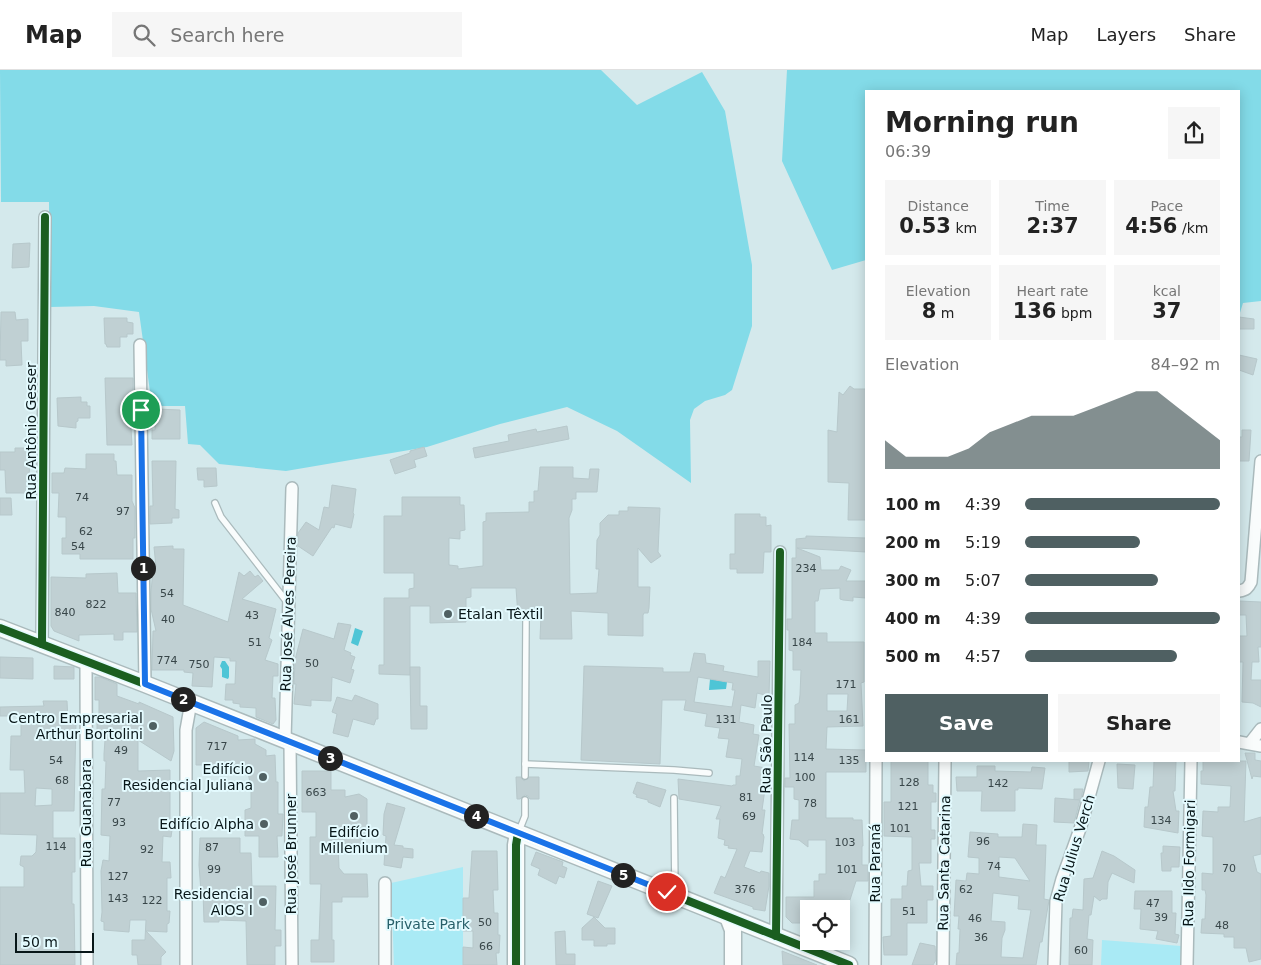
<!DOCTYPE html>
<html lang="en">
<head>
<meta charset="utf-8">
<style>
  :root { --surface:#fff; --page:#f6f6f6; --text:#222; --muted:#767676; --line:#e0e0e0; --accent:#4f6062 }
  body { margin:0; font-family:"DejaVu Sans",sans-serif; background:var(--page); color:var(--text); height:100vh; display:flex; flex-direction:column; font-size:19px; white-space:nowrap }
  * { box-sizing:border-box; margin:0 }
  p { font-size:16px; color:var(--muted) }
  .icon { flex:none; width:28px; height:28px; fill:none; stroke:currentColor; stroke-width:2; stroke-linecap:round; stroke-linejoin:round }
  .map { position:relative; flex:1; overflow:hidden }
  .details { position:absolute; left:865px; top:20px; width:375px; height:672px; display:flex; flex-direction:column; background:var(--surface); border-radius:0px; box-shadow:0 2px 12px #0003 }
  .details>* { flex:none }
  .tools { position:absolute; left:800px; top:830px; display:grid; gap:10px }
  .tools a { display:grid; place-items:center; width:50px; height:50px; border-radius:0px; background:var(--surface); box-shadow:0 2px 12px #0003; font-size:25px }
  .scale { position:absolute; left:15px; bottom:12px; width:79px; box-sizing:border-box; padding-left:5px; border:2px solid #081618; border-top:0; font-size:14px; line-height:18px; white-space:nowrap; color:#081618; -webkit-text-stroke:4px #e3fafe; paint-order:stroke }
  .pin { position:absolute; display:grid; place-items:center; width:42px; height:42px; color:#fff; margin:-21px; border:2px solid #fff; border-radius:50%; box-shadow:0 1px 5px #0007 }
  .km { position:absolute; width:25px; height:25px; margin:-12px; border-radius:50%; background:#222; color:#fff; font-size:14px; line-height:25px; text-align:center }
  .round { display:grid; place-items:center; flex:none; width:52px; height:52px; border-radius:0px; background:var(--page) }
  .summary { display:flex; align-items:center; justify-content:space-between; height:85px; padding:0 20px }
  h1 { font-size:28px; font-weight:700; line-height:38px }
  .figures { display:grid; grid-template-columns:repeat(3,1fr); gap:8px; height:85px; padding:5px 20px }
  .figures div { display:grid; align-content:center; border-radius:0px; background:var(--page); text-align:center }
  .figures b { font-size:21px; font-weight:700 }
  .figures small { font-size:14px; font-weight:400 }
  .figures p { font-size:14px }
  .chart { height:140px; padding:10px 20px }
  .chart p { display:flex; justify-content:space-between }
  .chart svg { width:100%; height:90px; margin-top:5px; fill:var(--accent); opacity:.7 }
  .button { display:flex; gap:10px; margin-top:auto; padding:10px 20px }
  .button a { flex:1; height:58px; border-radius:0px; background:var(--accent); color:#fff; font-size:20px; font-weight:700; line-height:58px; text-align:center }
  .button a+a { background:var(--page); color:var(--text) }
  ul { padding:0 20px; list-style:none; font-size:16px }
  li { display:grid; grid-template-columns:80px 60px 1fr; align-items:center; height:38px }
  li i { height:12px; border-radius:6px; background:var(--accent) }
  header { display:flex; align-items:center; gap:30px; box-sizing:border-box; height:70px; padding:0 25px; background:var(--surface); border-bottom:1px solid var(--line) }
  header strong { font-size:24px }
  nav { display:flex; gap:28px; margin-inline-start:auto; font-size:18px }
  .search { width:350px; height:45px; background:var(--page); display:flex; align-items:center; gap:12px; box-sizing:border-box; padding:0 18px; border-radius:0px; color:var(--muted); font-size:19px }
  .map>svg:first-child { display:block }
</style>
</head>
<body>
<header>
<strong>Map</strong>
<div class="search"><svg class="icon" aria-label="search" viewBox="0 0 24 24"><circle cx="10" cy="10" r="6"/><path d="M15 15l6 6"/></svg>Search here</div>
<nav><a>Map</a><a>Layers</a><a>Share</a></nav>
</header>
<div class="map">
<svg width="1261" height="895" viewBox="0 0 1261 895">
  <rect width="100%" height="100%" fill="#d4e9ec"/>
  <g fill="#a9eaf5">
    <path d="M463 797V895H394L391 813Z"/>
    <path d="M1102 870 1181 876 1180 895H1101Z"/>
  </g>
  <g fill="#83dbe8">
    <path d="M0 0H601L637 35 702 2 725 41 752 195V256L732 320 725 325 705 331 694 339 690 350 691 413 617 361 567 337 500 354 427 377 286 401 219 394 200 375 188 374 185 336H152L139 242 94 236 50 237 49 132H1Z"/>
    <path d="M787 0H1261V231L1243 233 1239 246V21H866V190L832 200 782 91Z"/>
  </g>
  <g fill="#4ec5d6">
    <path d="M355 558 363 561 358 576 351 573Z"/>
    <path d="M222 591H225L229 597V607L228 609 222 607V599L220 596Z"/>
    <path d="M710 609 727 612 726 619 709 620Z"/>
  </g>
  <g fill="#c0d0d3" stroke="#b7c8cb" fill-rule="evenodd">
    <path d="M30 173 29 197 12 198 13 174Z"/>
    <path d="M1 242H15L16 250 28 249V271H21L22 295 6 296V290H0Z"/>
    <path d="M1239 247 1254 249V259H1239Z"/>
    <path d="M104 248H127V252L133 253V264H127V267H120V277H107L106 274H105Z"/>
    <path d="M1239 285 1257 289 1253 305 1239 300Z"/>
    <path d="M105 308H133V341H130L132 375H107Z"/>
    <path d="M850 316 854 319H866V450H848L849 413 828 412V360L837 362 839 322 843 325Z"/>
    <path d="M81 327V332H87V336H90V348H78V351L76 352V358L58 356 57 328Z"/>
    <path d="M156 339 180 340V369H152V360H155Z"/>
    <path d="M567 356 569 369 475 388 473 378 509 371 508 365 536 359 537 362Z"/>
    <path d="M1242 360H1251L1249 391H1239V367H1242Z"/>
    <path d="M424 377 427 386 414 390 416 397 395 404 390 390 410 383V381Z"/>
    <path d="M15 378H30L29 414H33V423H6L5 400H0V382H15Z"/>
    <path d="M86 384H114V391H116L117 405H132V431L135 438V468H133V489H80V484H62V468H66V447H58L59 423H52V403H64L65 398 86 399Z"/>
    <path d="M152 391H176L175 439 179 440V448H172V453L150 454V436H153Z"/>
    <path d="M540 397H573V408L589 409 590 399H599L597 422H576V429H572V440L569 448 570 524 597 523 599 499H596L597 470 600 465V453L608 445H619V441H628V437L660 438 658 482 661 486 651 493 638 478V517H650L649 538 648 543H644L643 545V566L608 565V543L571 541 572 569H540L541 545 518 546 516 518H471V527L466 528V552L430 553V536H410V605L379 604V595H384V528H409V519L414 518V503H384V446H402V427H460V435H464L465 460 460 461V469L449 468V495L458 496V499L483 496V452L486 451V443L529 442V432H534V421H538Z"/>
    <path d="M197 398H216L217 416 204 417V410H198Z"/>
    <path d="M332 415 356 419 353 443 354 444 351 458 335 454 334 458 332 457 313 486 298 476V463L306 452 319 460 324 437 329 438Z"/>
    <path d="M0 428H11L12 445H0Z"/>
    <path d="M735 444H760V447H766V456L771 455V482H764L763 503H737V499H730V484H735Z"/>
    <path d="M806 466 866 468V482L797 478 820 487 821 500H839L841 496 851 500 846 511H866V528L853 527V531L843 530 840 529V518L820 519 818 531H815V563H827V572H864V612L861 613 863 656 827 657 826 679 866 680V702H826V748H853V750H862L863 776H862V795H868V811H856L847 839H809V853H792L786 847V827H814V811H819V804H826V770H808V777L799 770 790 769 792 750H799V730L794 729V717H785V708H790L789 654H795V635L799 633 800 625 801 600H793V581L789 580V560H787V549H792V488H796V469L806 468ZM827 624H848L847 641H827Z"/>
    <path d="M173 476V479H184L183 535 228 552 239 502 244 506 250 501 255 507 258 505 263 511 242 529 276 539 269 568 272 570 265 590 278 594V606H273L272 628H275L276 650 273 654 256 647V638L240 637V634L233 633V630H225L226 614H235L236 591H230V588L214 587 212 617 192 616 193 603 184 602V600H152L153 561H156L151 539V523L153 498 156 497 154 477Z"/>
    <path d="M117 503 118 523H136L137 562H123V570H114V564L79 565V571L54 561 51 556V507L86 508V504Z"/>
    <path d="M1239 531 1261 532V577H1258L1259 592H1252L1251 610H1261V637L1253 633 1242 632 1243 592H1239V566H1247L1246 545H1239Z"/>
    <path d="M338 553 351 555 344 580 351 583 350 585 355 587 351 599 354 600 350 613 332 607 331 631 311 630V636L294 634 296 614H294L295 590 303 559 334 569Z"/>
    <path d="M694 583 705 584 706 593 724 596 723 601 758 607V591H770L769 626 757 623 755 638 741 635 739 652 754 655 753 664 759 665 754 696 766 698 763 719H765L762 740H765L762 764H763L764 767 762 782 750 781 744 797 760 803 761 801 769 803V816L765 841 753 839V837L714 823 721 806 725 808 737 779 728 778 729 776 724 775 725 770 718 768 720 749H716L721 736 679 729 678 709 732 716 733 715H736V706H740L742 689 726 687 729 669 718 668 720 658 705 656 707 644 684 640 686 630H662L660 694 581 690 584 596 663 598V602H690ZM698 607 733 613 732 620H735L732 637 694 632Z"/>
    <path d="M0 587 33 588V609L0 608Z"/>
    <path d="M54 596 74 597V609H54Z"/>
    <path d="M410 597H420V636H427V659H411Z"/>
    <path d="M95 607H100L117 614V626L139 634V632L173 647 174 681 171 691 138 670V701L170 700V750H172V760L171 767 163 766 162 792H170L171 808H167V841H170L169 853 167 854V862L146 861 166 882 161 887V895H138L137 885H132V870H145L146 850H130L129 862 104 860V852L101 851 102 842 101 801 103 790 109 791 110 766 101 765 102 719H105L106 691H104V684L105 670 100 669V661L97 660V649L99 650V630H95Z"/>
    <path d="M355 625 378 634V649H376L374 655 353 649 348 667 333 663 337 644 332 642 337 627 352 631Z"/>
    <path d="M43 631H67L68 651 76 652 74 741H53V768H75V802H72V834H74L75 895H0V817H24V797L20 795 21 786H32L36 782 37 765 0 764V723H25L24 700H10L11 666H21V646H0V637L44 636ZM36 718 52 719V735L35 736Z"/>
    <path d="M204 652 238 666V670L255 669V674L266 680V686L275 685 276 712H278V744H283L282 766H277L278 787H259V766H245V740L251 738V717L247 698 226 699V695H196V658Z"/>
    <path d="M1245 683H1255V690L1261 691V707L1253 706 1252 709Z"/>
    <path d="M891 691H928V715H933V723H936V732H931V760H935V769H931V793H919L921 816H933V830H927V853H907V885H884L883 867 891 866V829H902V816H907L908 801 912 800V767L884 766V732H891Z"/>
    <path d="M1069 691H1089L1088 701 1069 702Z"/>
    <path d="M1154 691H1176L1175 721H1173L1176 741H1179L1178 763 1144 757 1145 737H1148L1150 717H1153Z"/>
    <path d="M1203 691H1246L1244 752 1261 747V784L1253 786 1257 802 1261 804V889L1249 892 1246 878H1234V867H1224V864L1201 863 1202 849H1205L1206 825 1205 820H1202V803L1213 804V767L1202 766 1203 741 1218 742V737H1230L1231 716 1201 714V701H1203Z"/>
    <path d="M1117 694 1135 695 1133 719 1118 718Z"/>
    <path d="M977 696H995V701L1031 702 1032 697 1045 698 1042 719 1018 718V720H1015V741H981L982 721H957L956 707H977Z"/>
    <path d="M302 701H331V720H345V727L359 724 367 729V767H362V774L338 773 339 798 344 804H367L368 827H342V832H332V870H334V892H311V870H319L321 814H310V767H316V742H302Z"/>
    <path d="M516 707H521L524 711 529 707H539V729H530L528 726 525 725 520 729H517Z"/>
    <path d="M637 712 666 720 660 737 648 732V730L636 727 637 725 633 723Z"/>
    <path d="M1074 719H1083L1081 729 1074 730Z"/>
    <path d="M1055 728 1080 730 1074 753 1054 752Z"/>
    <path d="M387 733 405 738 394 775 403 776V778L413 779V788L403 787 401 798 384 795 386 766 383 765 384 744Z"/>
    <path d="M1023 754 1037 755 1036 775H1046L1044 829 1049 830 1042 872H1040L1036 895H956L957 883H959L960 859H958L959 846H954L956 810 966 811 967 803 979 804V788L968 787 970 762 998 764V767H1022ZM999 787 1015 788 1030 811 999 807ZM993 823 1019 826 1018 839 1031 840 1023 888 1001 887 1002 868 1005 860V852L991 851Z"/>
    <path d="M200 768H240V783H251L252 816H276L275 860H281V876H275V895H247L246 851 219 850V852H204L203 822H201L199 795Z"/>
    <path d="M1163 776 1180 777 1179 797H1171V801H1162L1161 783H1163Z"/>
    <path d="M472 781H497L498 820H493L494 843H498V865H500L499 883H496L497 895H463V877L473 878V861H463V828H469Z"/>
    <path d="M1102 781 1114 786 1135 800 1134 813 1112 803 1108 812 1107 829H1102L1100 831 1094 826 1091 845H1089L1087 869 1093 870 1092 895H1069L1070 848H1072L1073 839 1083 840 1084 809 1093 808Z"/>
    <path d="M536 782 563 792 562 796 567 798 564 808 559 806 556 814 538 805 540 799 531 795Z"/>
    <path d="M598 811 612 816 598 848 587 844Z"/>
    <path d="M1135 821H1172V843H1176L1175 864 1179 865 1177 873 1156 869 1158 861 1140 859 1141 839H1134Z"/>
    <path d="M594 847 605 858H615V874H607V876H594V870H582V858Z"/>
    <path d="M565 861 566 884H575V895H556L555 862Z"/>
    <path d="M920 873 935 876 936 890 933 895H912Z"/>
    <path d="M782 881 817 895H783Z"/>
  </g>
  <g fill="none" stroke-linecap="round" stroke-linejoin="round">
    <defs>
      <g id="service">
        <path d="M215 433 221 447 287 532"/>
        <path d="M525 694 674 700 709 703"/>
        <path d="M525 706 526 551"/>
        <path d="M674 728 675 823"/>
        <path d="M519 761 525 746V730"/>
      </g>
      <g id="minor">
        <path d="M140 275 145 614"/>
        <path d="M1239 521C1246 520 1248 518 1251 512L1261 391"/>
        <path d="M42 574 45 147"/>
        <path d="M86 591 87 895"/>
        <path d="M285 670 292 418"/>
        <path d="M290 672 292 895"/>
        <path d="M1239 672 1261 676"/>
        <path d="M1250 673 1261 659"/>
        <path d="M385 813V895"/>
        <path d="M776 866 780 482"/>
        <path d="M186 895V660L191 632"/>
        <path d="M875 895 876 691"/>
        <path d="M943 895 945 691"/>
        <path d="M1054 895 1056 831 1062 809 1081 756 1099 691"/>
        <path d="M1187 895 1191 691"/>
      </g>
      <g id="secondary">
        <path d="M0 558 145 614 849 895"/>
        <path d="M728 847 733 860V895"/>
        <path d="M516 895V775L518 763"/>
      </g>
    </defs>
    <use href="#service" stroke="#aababc" stroke-width="8"/>
    <use href="#minor" stroke="#aababc" stroke-width="14"/>
    <use href="#secondary" stroke="#aababc" stroke-width="19"/>
    <use href="#service" stroke="#f9fcfc" stroke-width="5.5"/>
    <use href="#minor" stroke="#f9fcfc" stroke-width="11"/>
    <use href="#secondary" stroke="#f9fcfc" stroke-width="16"/>
    <defs>
      <g id="cycleway">
        <path d="M0 558 145 614 849 895"/>
        <path d="M42 574 45 147"/>
        <path d="M776 866 780 482"/>
        <path d="M516 895V775L518 763"/>
      </g>
    </defs>
    <use href="#cycleway" stroke="#e3fafe" stroke-width="11"/>
    <use href="#cycleway" stroke="#1b5e20" stroke-width="8"/>
  </g>
  <g fill="none" stroke-linecap="round" stroke-linejoin="round">
    <defs>
      <path id="route" d="M141 340 145 614 667 822"/>
    </defs>
    <use href="#route" stroke="#fff" stroke-width="10"/>
    <use href="#route" stroke="#1a73e8" stroke-width="6"/>
  </g>
  <g fill="#4f6062" stroke="#e3fafe" stroke-width="2">
    <circle cx="448" cy="544" r="5"/>
    <circle cx="153" cy="656" r="5"/>
    <circle cx="263" cy="707" r="5"/>
    <circle cx="354" cy="746" r="5"/>
    <circle cx="264" cy="754" r="5"/>
    <circle cx="263" cy="832" r="5"/>
  </g>
  <g text-anchor="middle" stroke-width="4" stroke-linejoin="round" paint-order="stroke">
    <g font-size="11" fill="#384649">
      <text x="82" y="431">74</text>
      <text x="123" y="445">97</text>
      <text x="86" y="465">62</text>
      <text x="78" y="480">54</text>
      <text x="806" y="502">234</text>
      <text x="167" y="527">54</text>
      <text x="96" y="538">822</text>
      <text x="65" y="546">840</text>
      <text x="252" y="549">43</text>
      <text x="168" y="553">40</text>
      <text x="255" y="576">51</text>
      <text x="802" y="576">184</text>
      <text x="167" y="594">774</text>
      <text x="312" y="597">50</text>
      <text x="199" y="598">750</text>
      <text x="846" y="618">171</text>
      <text x="726" y="653">131</text>
      <text x="849" y="653">161</text>
      <text x="217" y="680">717</text>
      <text x="121" y="684">49</text>
      <text x="804" y="691">114</text>
      <text x="56" y="694">54</text>
      <text x="849" y="694">135</text>
      <text x="805" y="711">100</text>
      <text x="62" y="714">68</text>
      <text x="909" y="716">128</text>
      <text x="998" y="717">142</text>
      <text x="316" y="726">663</text>
      <text x="746" y="731">81</text>
      <text x="114" y="736">77</text>
      <text x="810" y="737">78</text>
      <text x="908" y="740">121</text>
      <text x="749" y="750">69</text>
      <text x="1161" y="754">134</text>
      <text x="119" y="756">93</text>
      <text x="900" y="762">101</text>
      <text x="983" y="775">96</text>
      <text x="845" y="776">103</text>
      <text x="56" y="780">114</text>
      <text x="212" y="781">87</text>
      <text x="147" y="783">92</text>
      <text x="994" y="800">74</text>
      <text x="1229" y="802">70</text>
      <text x="214" y="803">99</text>
      <text x="847" y="803">101</text>
      <text x="118" y="810">127</text>
      <text x="745" y="823">376</text>
      <text x="966" y="823">62</text>
      <text x="118" y="832">143</text>
      <text x="152" y="834">122</text>
      <text x="1153" y="837">47</text>
      <text x="909" y="845">51</text>
      <text x="1161" y="851">39</text>
      <text x="975" y="852">46</text>
      <text x="485" y="856">50</text>
      <text x="1222" y="859">48</text>
      <text x="981" y="871">36</text>
      <text x="486" y="880">66</text>
      <text x="1081" y="884">60</text>
    </g>
    <g font-size="14" fill="#081618" stroke="#e3fafe">
      <text transform="translate(31 361) rotate(-90)" y="5">Rua Antônio Gesser</text>
      <text transform="translate(288 544) rotate(-88)" y="5">Rua José Alves Pereira</text>
      <text transform="translate(766 674) rotate(-89)" y="5">Rua São Paulo</text>
      <text transform="translate(86 743) rotate(-90)" y="5">Rua Guanabara</text>
      <text transform="translate(1074 778) rotate(-73)" y="5">Rua Julius Verch</text>
      <text transform="translate(291 784) rotate(-90)" y="5">Rua José Brunner</text>
      <text transform="translate(875 793) rotate(-90)" y="5">Rua Paraná</text>
      <text transform="translate(944 793) rotate(-89)" y="5">Rua Santa Catarina</text>
      <text transform="translate(1189 793) rotate(-89)" y="5">Rua Ildo Formigari</text>
    </g>
    <g font-size="14" fill="#081618" stroke="#e3fafe" text-anchor="end">
      <text x="458" y="549" text-anchor="start">Etalan Têxtil</text>
      <text x="143" y="653">Centro Empresarial<tspan x="143" dy="16">Arthur Bortolini</tspan></text>
      <text x="253" y="704">Edifício<tspan x="253" dy="16">Residencial Juliana</tspan></text>
      <text x="254" y="759">Edifício Alpha</text>
      <text x="354" y="767" text-anchor="middle">Edifício<tspan x="354" dy="16">Millenium</tspan></text>
      <text x="253" y="829">Residencial<tspan x="253" dy="16">AIOS I</tspan></text>
    </g>
    <g font-size="14" fill="#275f69" stroke="#e3fafe">
      <text x="428" y="859">Private Park</text>
    </g>
  </g>
</svg>
<div class="tools">
<a><svg class="icon" aria-label="locate" viewBox="0 0 24 24"><circle cx="12" cy="12" r="6"/><path d="M12 2v4M12 18v4M2 12h4M18 12h4"/></svg></a>
</div>
<div class="scale">50 m</div>
<div class="pin" style="left:141px;top:340px;background:#1e9e55"><svg class="icon" aria-label="arrive" viewBox="0 0 24 24"><path d="M6 21V4h12l-3 4 3 4H6"/></svg></div>
<div class="pin" style="left:667px;top:822px;background:#d93025"><svg class="icon" aria-label="check" viewBox="0 0 24 24"><path d="M5 12l5 5 9-10"/></svg></div>
<b class="km" style="left:143px;top:498px">1</b>
<b class="km" style="left:183px;top:629px">2</b>
<b class="km" style="left:330px;top:688px">3</b>
<b class="km" style="left:476px;top:746px">4</b>
<b class="km" style="left:623px;top:805px">5</b>
<section class="details">
<div class="summary"><div><h1>Morning run</h1><p>06:39</p></div><a class="round"><svg class="icon" aria-label="share" viewBox="0 0 24 24"><path d="M12 15V3M7 8l5-5 5 5M5 13v7h14v-7"/></svg></a></div>
<div class="figures">
<div><p>Distance</p><b>0.53<small> km</small></b></div>
<div><p>Time</p><b>2:37</b></div>
<div><p>Pace</p><b>4:56<small> /km</small></b></div>
</div>
<div class="figures">
<div><p>Elevation</p><b>8<small> m</small></b></div>
<div><p>Heart rate</p><b>136<small> bpm</small></b></div>
<div><p>kcal</p><b>37</b></div>
</div>
<div class="chart"><p><span>Elevation</span>84–92 m</p>
<svg viewBox="0 0 160 44" preserveAspectRatio="none"><path d="M0 44V30L10 38L20 38L30 38L40 34L50 26L60 22L70 18L80 18L90 18L100 14L110 10L120 6L130 6L140 14L150 22L160 30V44z"/></svg>
</div>
<ul>
<li><b>100 m</b>4:39<i style="width:100%"></i></li>
<li><b>200 m</b>5:19<i style="width:59%"></i></li>
<li><b>300 m</b>5:07<i style="width:68%"></i></li>
<li><b>400 m</b>4:39<i style="width:100%"></i></li>
<li><b>500 m</b>4:57<i style="width:78%"></i></li>
</ul>
<div class="button"><a>Save</a><a>Share</a></div>
</section>
</div>
</body>
</html>
